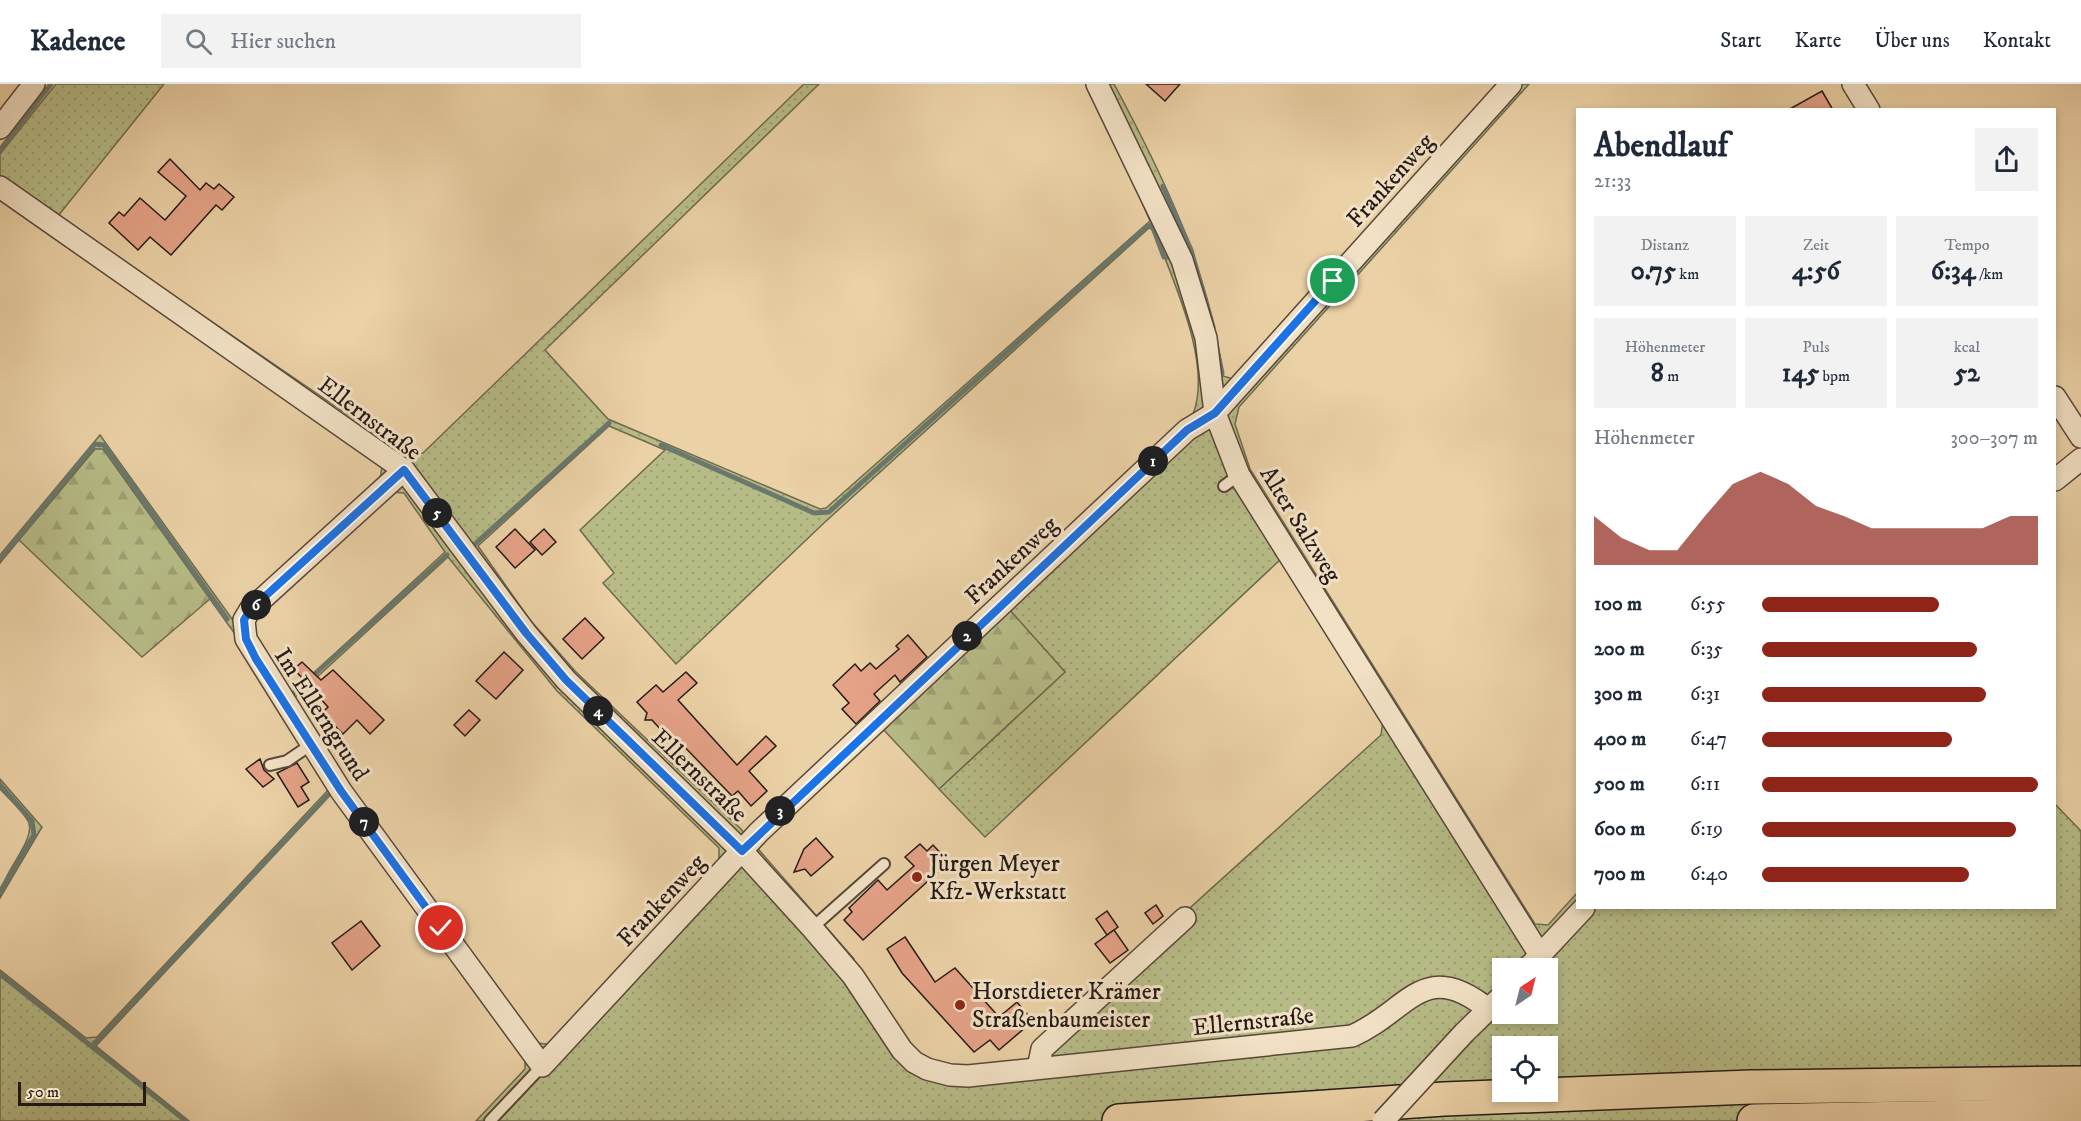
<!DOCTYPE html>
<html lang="de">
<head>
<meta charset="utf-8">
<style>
  :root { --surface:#fff; --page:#f2f2f3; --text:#1f2937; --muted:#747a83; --line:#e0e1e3; --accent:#8f2418 }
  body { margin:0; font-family:"IM FELL DW Pica",serif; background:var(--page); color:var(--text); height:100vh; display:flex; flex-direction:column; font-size:22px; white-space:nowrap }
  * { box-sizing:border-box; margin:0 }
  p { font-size:20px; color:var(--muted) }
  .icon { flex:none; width:33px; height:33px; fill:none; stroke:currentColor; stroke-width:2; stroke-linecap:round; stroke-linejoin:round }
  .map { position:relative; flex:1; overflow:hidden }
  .drawer { position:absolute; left:1576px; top:24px; width:480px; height:801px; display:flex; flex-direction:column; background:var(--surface); border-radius:0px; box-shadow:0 3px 9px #0003 }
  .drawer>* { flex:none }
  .needle { width:39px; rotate:35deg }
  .tools { position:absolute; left:1492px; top:874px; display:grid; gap:12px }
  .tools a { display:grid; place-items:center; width:66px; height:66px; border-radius:0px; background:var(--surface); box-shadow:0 3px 9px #0003; font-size:30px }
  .scale { position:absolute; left:18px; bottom:15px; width:128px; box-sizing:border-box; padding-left:6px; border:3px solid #261a16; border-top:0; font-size:16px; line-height:21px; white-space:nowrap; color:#261a16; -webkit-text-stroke:4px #f2e1c5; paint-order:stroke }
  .pin { position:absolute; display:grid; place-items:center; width:51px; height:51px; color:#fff; margin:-26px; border:3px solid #fff; border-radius:50%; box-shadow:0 2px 6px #0007 }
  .km { position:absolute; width:30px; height:30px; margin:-15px; border-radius:50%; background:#222; color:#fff; font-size:16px; line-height:30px; text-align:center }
  .round { display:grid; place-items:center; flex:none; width:63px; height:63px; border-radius:0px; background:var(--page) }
  .summary { display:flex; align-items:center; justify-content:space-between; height:102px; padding:0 18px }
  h1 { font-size:33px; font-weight:800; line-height:45px }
  .stats { display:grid; grid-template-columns:repeat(3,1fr); gap:9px; height:102px; padding:6px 18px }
  .stats div { display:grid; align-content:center; border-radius:0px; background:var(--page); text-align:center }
  .stats b { font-size:26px; font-weight:800 }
  .stats small { font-size:16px; font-weight:400 }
  .stats p { font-size:16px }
  .chart { height:168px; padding:12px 18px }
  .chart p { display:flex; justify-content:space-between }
  .chart svg { width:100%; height:108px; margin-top:6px; fill:var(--accent); opacity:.7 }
  ul { padding:0 18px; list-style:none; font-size:20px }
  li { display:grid; grid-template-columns:96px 72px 1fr; align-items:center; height:45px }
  li i { height:15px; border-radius:8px; background:var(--accent) }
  header { display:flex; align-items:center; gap:36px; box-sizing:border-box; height:84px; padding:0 30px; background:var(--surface); border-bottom:2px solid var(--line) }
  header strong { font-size:28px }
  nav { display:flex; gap:33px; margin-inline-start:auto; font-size:21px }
  .search { width:420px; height:54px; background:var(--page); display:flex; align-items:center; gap:15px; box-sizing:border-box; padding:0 21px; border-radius:0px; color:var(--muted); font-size:22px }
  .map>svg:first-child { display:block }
</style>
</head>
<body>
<header>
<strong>Kadence</strong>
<div class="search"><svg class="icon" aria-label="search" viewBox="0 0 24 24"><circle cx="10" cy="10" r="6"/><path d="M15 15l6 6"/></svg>Hier suchen</div>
<nav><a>Start</a><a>Karte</a><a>Über uns</a><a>Kontakt</a></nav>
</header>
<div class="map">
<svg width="2081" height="1037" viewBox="0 0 2081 1037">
  <defs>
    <pattern id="grass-dots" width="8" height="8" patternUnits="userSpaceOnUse" patternTransform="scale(1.5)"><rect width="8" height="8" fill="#b7bc87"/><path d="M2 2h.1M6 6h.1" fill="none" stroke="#9da174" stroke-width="1.8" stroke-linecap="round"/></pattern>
    <pattern id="forest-firs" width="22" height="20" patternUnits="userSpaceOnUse" patternTransform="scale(1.5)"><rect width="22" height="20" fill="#b7bc87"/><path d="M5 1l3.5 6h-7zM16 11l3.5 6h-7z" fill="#9da174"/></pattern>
  </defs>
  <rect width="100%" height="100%" fill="#ebd1a6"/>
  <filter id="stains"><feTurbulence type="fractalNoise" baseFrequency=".00333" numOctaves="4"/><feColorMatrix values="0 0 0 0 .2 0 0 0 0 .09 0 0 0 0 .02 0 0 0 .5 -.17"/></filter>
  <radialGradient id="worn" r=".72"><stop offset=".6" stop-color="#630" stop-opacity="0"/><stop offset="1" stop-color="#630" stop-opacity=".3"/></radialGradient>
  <g fill="url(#grass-dots)" stroke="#6e6b4e" stroke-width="1.5" fill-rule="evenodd">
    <path d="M56 0H164L58 132 0 91V70Z"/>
    <path d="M804 0H819L545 266 608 335 820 425 826 424 1150 137 1118 62 1086 0H1114C1163 91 1210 189 1223 292L1233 295 1498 0H1529L1239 323 1235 340 1250 385 1535 840 1548 841 1578 808V824H2055V720L2081 747V1037H476L525 985V970L333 708 96 962 189 1037H0V886L86 954 97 953 330 704 235 550 103 366 94 365 0 479V471L100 351 232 535 380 396 382 382 185 242 196 227 407 371 423 369ZM1149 144 1154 146C1172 195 1213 279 1193 330L1008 525 1065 588 939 705 985 753 1282 474 1383 636 1381 651 1066 936 1036 993 918 988 892 971 838 889 854 875 740 744 576 588 530 536 478 462 609 342 665 366 580 446 614 489 603 499 676 580 825 438ZM390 408 404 409 445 468 290 611 252 550 254 535ZM448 473 557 607 719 764V778L548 960 535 959 345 700 292 616ZM1503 885H1548V930H1503ZM1503 963H1548V1008H1503Z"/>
    <path d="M0 695 42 743 0 814C0 790 38 755 28 737 22 726 9 715 0 705Z"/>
  </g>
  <g fill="url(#forest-firs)" stroke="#6e6b4e" stroke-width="1.5">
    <path d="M95 365H103L210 515 142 573 19 456Z"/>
    <path d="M1008 524 1065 588 939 705 882 644Z"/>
  </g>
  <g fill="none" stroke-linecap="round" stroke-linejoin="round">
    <g stroke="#6a786d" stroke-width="5">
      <path d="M0 66 51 0"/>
      <path d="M1163 102 1191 166 1213 243"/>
      <path d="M1218 270 1222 289"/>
      <path d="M661 361 814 429 829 428 1146 143 1152 141 1164 173H1169"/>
      <path d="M475 460 609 339"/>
      <path d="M0 475 95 360 104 361 227 535"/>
      <path d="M289 613 447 471"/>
      <path d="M0 701 32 737 34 751 0 808"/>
      <path d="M0 890 186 1037"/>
      <path d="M92 962 328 711"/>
    </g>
  </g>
  <g fill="#e5a287" stroke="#261a16" stroke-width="1.5">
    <path d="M1146 0H1180L1165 17Z"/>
    <path d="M1822 7 1833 26H1788Z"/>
    <path d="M170 75 200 106 206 99 214 105 219 100 234 113 222 126 216 121 171 171 150 153 138 166 109 139 119 128 124 132 140 114 165 136 186 112 158 88Z"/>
    <path d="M515 445 535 466 515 484 496 463Z"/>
    <path d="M544 445 556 458 542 471 530 458Z"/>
    <path d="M585 534 604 554 582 575 563 555Z"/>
    <path d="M908 551 927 573 900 598 895 591 874 610 880 617 856 640 842 625 849 619 833 601 855 580 861 587 870 579 876 585 899 565 896 562Z"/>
    <path d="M504 568 523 586 496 615 476 597Z"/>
    <path d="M302 578 321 596 333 586 384 636 370 650 357 636 343 650 322 629 328 623 294 585Z"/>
    <path d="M686 588 697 599 678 616 737 681 766 652 776 662 749 687 767 707 751 722 738 707 732 712 675 653 671 657 652 636H645L647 629 637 618 656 601 663 608Z"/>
    <path d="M469 626 480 636 465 652 454 641Z"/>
    <path d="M260 675 264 686 274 695 263 703 246 685Z"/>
    <path d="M297 679 309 698 301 703 309 716 298 723 277 689Z"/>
    <path d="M816 754 833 773 811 792 805 785 794 788 804 765Z"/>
    <path d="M920 760 927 767 933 761 949 778 863 856 844 836 852 828 849 824 878 796 887 806 914 782 905 773Z"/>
    <path d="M1156 821 1163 832 1153 840 1145 829Z"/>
    <path d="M1107 827 1118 843 1107 851 1096 835Z"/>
    <path d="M361 837 380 862 352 886 332 859Z"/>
    <path d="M1114 846 1128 866 1110 879 1095 860Z"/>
    <path d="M905 853 935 898 955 884 999 933 1017 918 1033 937 999 966 990 956 974 968 902 889 887 865Z"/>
  </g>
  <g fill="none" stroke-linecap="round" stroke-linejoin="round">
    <defs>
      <g id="lane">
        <path d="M1224 402 1239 391"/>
        <path d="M270 681 287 677 312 660"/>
        <path d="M812 844 884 780"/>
        <path d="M490 1037 542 982"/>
      </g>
      <g id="street">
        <path d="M1097 0 1182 176 1206 254 1215 329 1239 391 1540 871"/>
        <path d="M1853 0 1869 26"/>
        <path d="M0 44 34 0"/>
        <path d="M0 103 404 386 526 549 566 596 742 767 812 844 853 892 902 966 914 978 927 985 950 991 968 992 1352 952C1408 928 1423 872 1489 926"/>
        <path d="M2055 313 2081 353"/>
        <path d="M404 386 250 526 244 536 246 555 341 707 542 982 759 748 1187 346 1215 329 1511 0"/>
        <path d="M2055 396 2081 375"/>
        <path d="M1527 885 1584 824"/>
        <path d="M1464 949 1503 911"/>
        <path d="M1038 984 1042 965 1185 834"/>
      </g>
      <g id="highway">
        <path d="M1119 1037 1444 1015 1751 1003 2081 999"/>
        <path d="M1754 1037 2081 1031"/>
      </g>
    </defs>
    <use href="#lane" stroke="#57483a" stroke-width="14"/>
    <use href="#street" stroke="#57483a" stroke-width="24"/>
    <use href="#highway" stroke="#261a16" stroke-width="36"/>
    <use href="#lane" stroke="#f2e1c5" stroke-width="10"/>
    <use href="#street" stroke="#f2e1c5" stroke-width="21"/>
    <use href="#highway" stroke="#ebd1a6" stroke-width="33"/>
    <defs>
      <path id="street-bridge" d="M1383 1037 1464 949"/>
    </defs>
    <use href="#street-bridge" stroke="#57483a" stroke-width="24" stroke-linecap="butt"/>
    <use href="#street-bridge" stroke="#f2e1c5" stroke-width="21"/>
  </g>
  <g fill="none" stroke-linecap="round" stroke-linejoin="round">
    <defs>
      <path id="route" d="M441 844 341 707 256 575 246 555 244 536 250 526 404 386 526 549 566 596 742 767 1187 346 1215 329 1333 197"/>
    </defs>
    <use href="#route" stroke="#fff" stroke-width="12"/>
    <use href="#route" stroke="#1a73e8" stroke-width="8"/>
  </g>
  <g fill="#8f2418" stroke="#f2e1c5" stroke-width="2">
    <circle cx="917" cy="793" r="6"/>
    <circle cx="960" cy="921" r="6"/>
  </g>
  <g text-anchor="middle" stroke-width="6" stroke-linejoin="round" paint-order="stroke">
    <g font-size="24" fill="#261a16" stroke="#f2e1c5">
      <text transform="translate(1390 96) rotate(-48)" y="8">Frankenweg</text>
      <text transform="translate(370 334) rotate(37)" y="8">Ellernstraße</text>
      <text transform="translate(1301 440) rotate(58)" y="8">Alter Salzweg</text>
      <text transform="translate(1011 476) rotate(-43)" y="8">Frankenweg</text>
      <text transform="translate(322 630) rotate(57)" y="8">Im Ellerngrund</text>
      <text transform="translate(700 691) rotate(44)" y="8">Ellernstraße</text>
      <text transform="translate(661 816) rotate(-47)" y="8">Frankenweg</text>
      <text transform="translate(1253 937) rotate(-6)" y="8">Ellernstraße</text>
    </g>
    <g font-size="24" fill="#261a16" stroke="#f2e1c5" text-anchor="start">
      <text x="929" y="787">Jürgen Meyer<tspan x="929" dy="28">Kfz-Werkstatt</tspan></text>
      <text x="972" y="915">Horstdieter Krämer<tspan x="972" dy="28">Straßenbaumeister</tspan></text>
    </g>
  </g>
  <rect width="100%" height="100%" filter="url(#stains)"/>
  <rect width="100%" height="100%" fill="url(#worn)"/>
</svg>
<div class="tools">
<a><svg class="needle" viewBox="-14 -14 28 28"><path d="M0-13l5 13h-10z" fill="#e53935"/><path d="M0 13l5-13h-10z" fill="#747a83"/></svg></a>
<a><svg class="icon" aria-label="locate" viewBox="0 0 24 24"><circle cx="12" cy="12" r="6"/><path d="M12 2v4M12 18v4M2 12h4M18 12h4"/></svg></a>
</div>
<div class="scale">50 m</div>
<div class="pin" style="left:1333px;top:197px;background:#1e9e55"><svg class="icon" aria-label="arrive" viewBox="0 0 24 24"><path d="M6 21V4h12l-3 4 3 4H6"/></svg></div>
<div class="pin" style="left:441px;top:844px;background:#d93025"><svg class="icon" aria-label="check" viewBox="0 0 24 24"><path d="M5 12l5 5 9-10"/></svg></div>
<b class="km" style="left:1153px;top:377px">1</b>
<b class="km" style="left:967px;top:552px">2</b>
<b class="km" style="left:780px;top:727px">3</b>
<b class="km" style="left:598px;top:627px">4</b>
<b class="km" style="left:437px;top:429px">5</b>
<b class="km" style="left:256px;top:521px">6</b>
<b class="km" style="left:364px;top:738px">7</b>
<section class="drawer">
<div class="summary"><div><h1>Abendlauf</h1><p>21:33</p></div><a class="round"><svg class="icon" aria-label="share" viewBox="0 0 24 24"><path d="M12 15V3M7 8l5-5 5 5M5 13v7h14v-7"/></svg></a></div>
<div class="stats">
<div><p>Distanz</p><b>0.75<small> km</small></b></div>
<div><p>Zeit</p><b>4:56</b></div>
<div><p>Tempo</p><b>6:34<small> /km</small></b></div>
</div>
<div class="stats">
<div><p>Höhenmeter</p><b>8<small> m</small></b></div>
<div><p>Puls</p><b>145<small> bpm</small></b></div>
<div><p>kcal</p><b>52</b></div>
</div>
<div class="chart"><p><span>Höhenmeter</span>300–307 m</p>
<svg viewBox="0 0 160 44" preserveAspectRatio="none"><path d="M0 44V24L10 33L20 38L30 38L40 24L50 11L60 6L70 11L80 20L90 24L100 29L110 29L120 29L130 29L140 29L150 24L160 24V44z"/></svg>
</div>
<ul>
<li><b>100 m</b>6:55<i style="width:64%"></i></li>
<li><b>200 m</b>6:35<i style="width:78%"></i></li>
<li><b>300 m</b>6:31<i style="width:81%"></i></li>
<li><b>400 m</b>6:47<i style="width:69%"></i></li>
<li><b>500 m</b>6:11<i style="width:100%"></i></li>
<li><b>600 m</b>6:19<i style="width:92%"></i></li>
<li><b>700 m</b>6:40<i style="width:75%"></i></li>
</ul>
</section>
</div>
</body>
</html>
